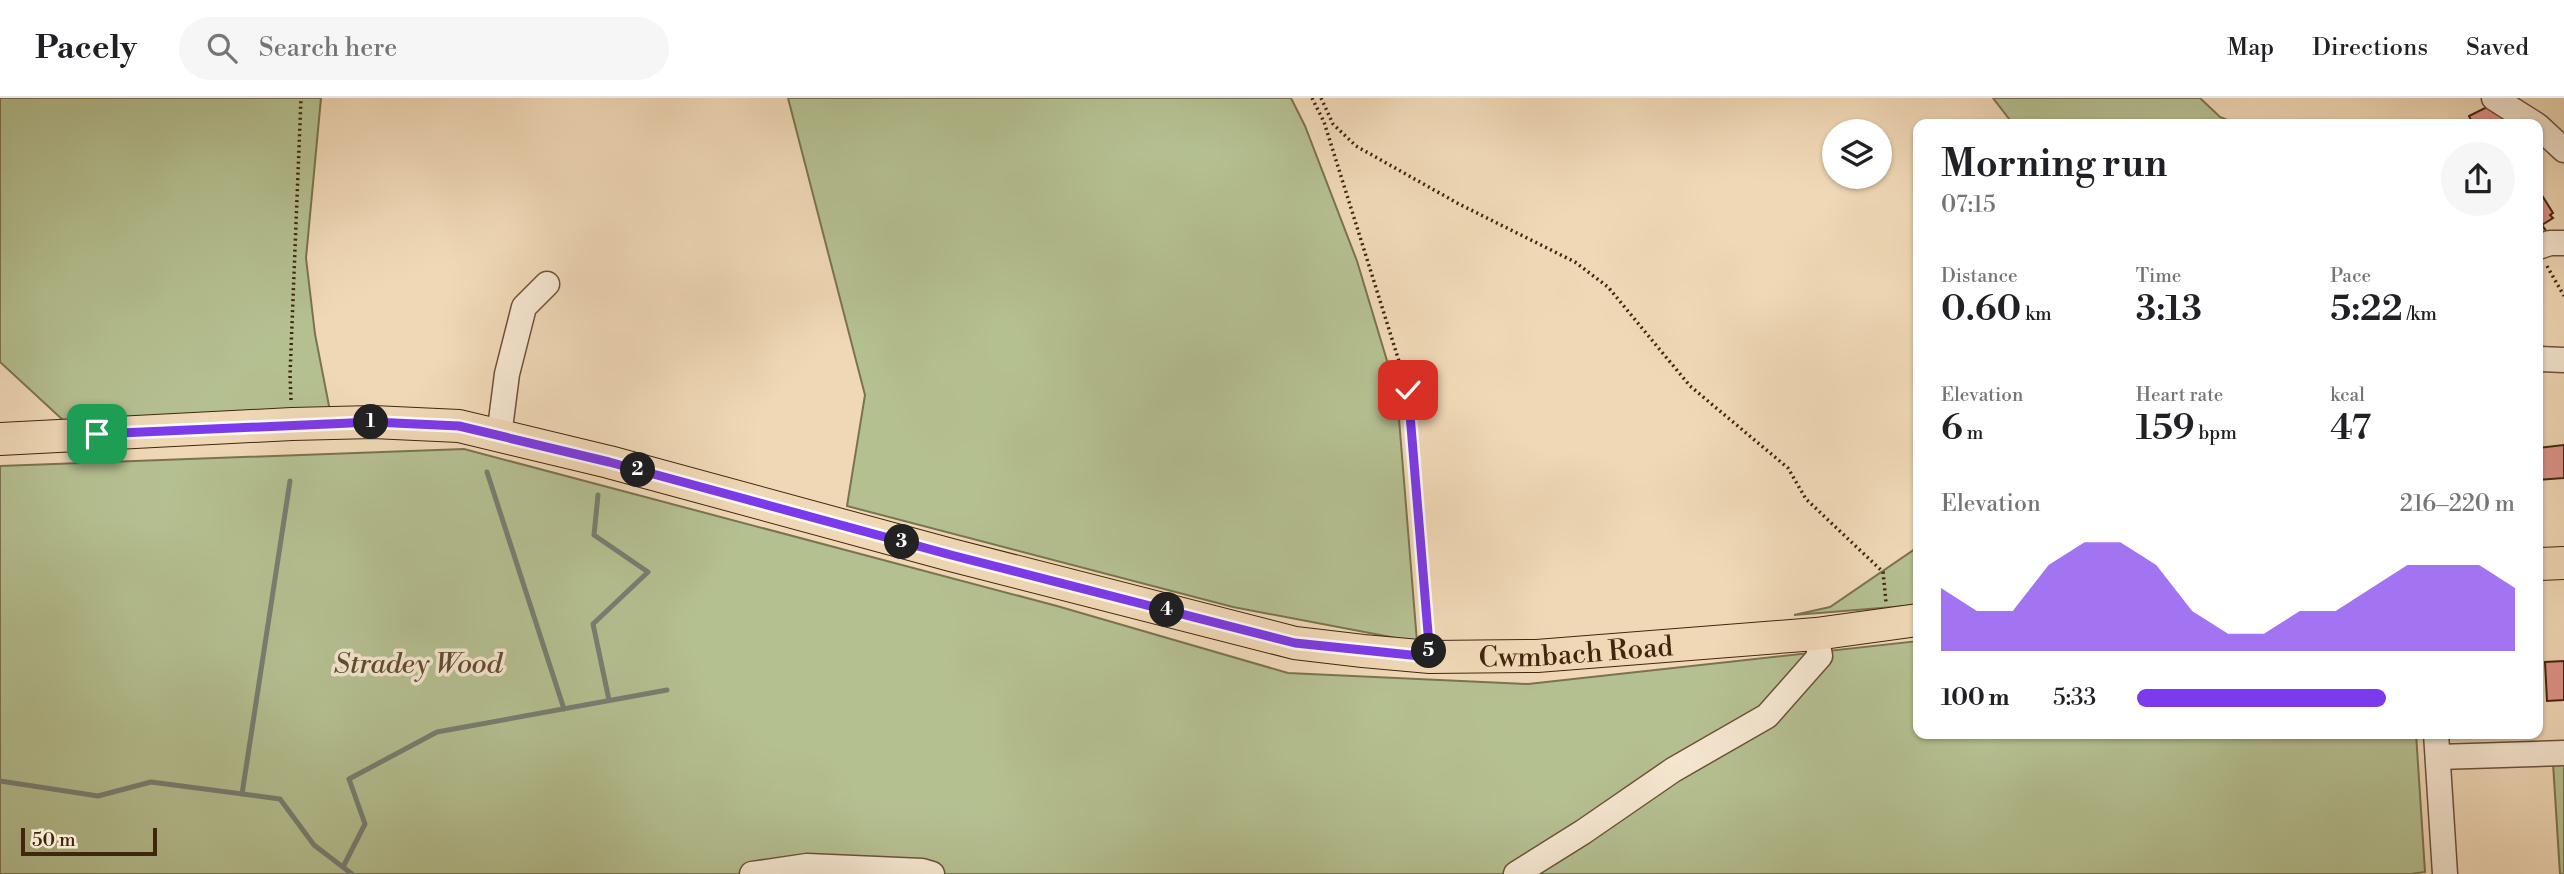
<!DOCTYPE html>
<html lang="en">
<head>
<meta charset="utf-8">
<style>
  :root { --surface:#fff; --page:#f6f6f6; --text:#202124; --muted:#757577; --line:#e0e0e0; --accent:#7c3aed }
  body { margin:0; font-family:"Libre Bodoni",serif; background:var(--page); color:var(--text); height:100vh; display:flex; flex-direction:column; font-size:26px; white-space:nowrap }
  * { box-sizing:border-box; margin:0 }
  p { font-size:23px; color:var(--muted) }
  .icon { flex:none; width:38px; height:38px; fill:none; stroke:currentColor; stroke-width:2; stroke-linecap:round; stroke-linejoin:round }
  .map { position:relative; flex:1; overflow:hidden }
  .side { position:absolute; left:1913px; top:21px; width:630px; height:620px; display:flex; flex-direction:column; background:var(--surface); border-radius:14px; box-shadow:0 2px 5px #0004 }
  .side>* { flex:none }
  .buttons { position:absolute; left:1822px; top:21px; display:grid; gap:14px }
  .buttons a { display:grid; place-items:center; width:70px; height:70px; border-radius:50%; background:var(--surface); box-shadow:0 2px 5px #0004; font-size:35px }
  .scale { position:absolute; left:21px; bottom:18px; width:136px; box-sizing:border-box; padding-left:7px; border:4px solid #41260e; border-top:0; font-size:19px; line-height:24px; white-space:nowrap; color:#41260e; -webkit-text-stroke:5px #f5e6d0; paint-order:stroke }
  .pin { position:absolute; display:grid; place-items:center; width:60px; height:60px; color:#fff; margin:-30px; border-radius:14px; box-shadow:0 4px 10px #0006 }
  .km { position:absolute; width:35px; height:35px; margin:-18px; border-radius:50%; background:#222; color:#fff; font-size:19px; line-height:35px; text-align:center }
  .round { display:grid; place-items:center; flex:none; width:74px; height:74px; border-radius:37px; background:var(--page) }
  .overview { display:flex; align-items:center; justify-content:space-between; height:119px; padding:0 28px }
  h1 { font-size:38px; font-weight:600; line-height:52px }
  .figures { display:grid; grid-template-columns:repeat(3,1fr); gap:10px; height:119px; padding:7px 28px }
  .figures div { display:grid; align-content:center }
  .figures b { font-size:35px; font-weight:600 }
  .figures small { font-size:19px; font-weight:400 }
  .figures p { font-size:19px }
  .chart { height:196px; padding:14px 28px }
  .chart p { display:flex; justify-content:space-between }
  .chart svg { width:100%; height:126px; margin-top:7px; fill:var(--accent); opacity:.7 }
  ul { padding:0 28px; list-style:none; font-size:23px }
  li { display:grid; grid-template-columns:112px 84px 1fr; align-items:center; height:52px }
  li i { height:18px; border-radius:9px; background:var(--accent) }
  header { display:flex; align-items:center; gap:42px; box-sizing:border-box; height:98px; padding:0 35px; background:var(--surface); border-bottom:2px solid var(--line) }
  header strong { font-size:33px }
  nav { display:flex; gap:38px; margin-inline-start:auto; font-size:24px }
  .search { width:490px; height:63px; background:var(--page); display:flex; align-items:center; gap:18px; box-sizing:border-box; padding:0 24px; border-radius:38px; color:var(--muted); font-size:26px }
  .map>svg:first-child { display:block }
</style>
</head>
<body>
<header>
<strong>Pacely</strong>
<div class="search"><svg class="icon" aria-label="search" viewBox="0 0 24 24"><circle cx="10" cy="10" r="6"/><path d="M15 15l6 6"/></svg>Search here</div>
<nav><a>Map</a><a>Directions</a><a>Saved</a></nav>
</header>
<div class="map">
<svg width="2564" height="776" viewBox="0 0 2564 776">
  <rect width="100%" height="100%" fill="#f0d8b6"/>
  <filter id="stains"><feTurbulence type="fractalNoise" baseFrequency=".00286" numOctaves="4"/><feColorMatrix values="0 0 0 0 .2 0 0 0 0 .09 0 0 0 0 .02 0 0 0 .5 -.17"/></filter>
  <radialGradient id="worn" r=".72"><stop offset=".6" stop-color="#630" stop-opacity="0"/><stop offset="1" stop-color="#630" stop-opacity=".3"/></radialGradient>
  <g fill="#b5c091" stroke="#7b7350" stroke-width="2">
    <path d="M0 0H321L306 160 315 236 331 318 64 323 0 264Z"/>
    <path d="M788 0H1291L1305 28 1357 163 1397 296 1417 544 1233 509 847 408 865 297Z"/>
    <path d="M1993 0H2200L2220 19 2237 26H2013Z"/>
    <path d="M464 351 1057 508 1288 575 1528 586 1918 543V635H2416L2425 774 2411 776H0V368Z"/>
    <path d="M1918 449V507L1794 517 1830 509Z"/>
    <path d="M2564 664V776H2560L2553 665Z"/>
  </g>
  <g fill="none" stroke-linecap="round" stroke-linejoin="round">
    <g stroke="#787e73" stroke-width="5">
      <path d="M487 374 564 611"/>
      <path d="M598 397 594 437 648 474 593 526 609 602"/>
      <path d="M0 683 98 698 151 684 280 701 314 747 352 776"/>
      <path d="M242 696 290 383"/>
      <path d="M343 769 365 726 349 681 437 634 667 592"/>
    </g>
  </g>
  <g fill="#e09289" stroke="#41260e" stroke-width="2">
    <path d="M2491 7 2500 11 2506 24 2501 26H2473L2469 18Z"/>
    <path d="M2538 91 2553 115 2550 117 2553 120 2542 127 2547 134 2538 139Z"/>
    <path d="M2564 347V380L2538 382V350Z"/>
    <path d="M2564 563V602L2547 603 2545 564Z"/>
  </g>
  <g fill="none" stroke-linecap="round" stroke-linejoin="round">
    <defs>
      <g id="minor">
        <path d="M2494 0 2535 26"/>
        <path d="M2538 28 2564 52"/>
        <path d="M2538 149 2550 145H2564"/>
        <path d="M2538 261 2564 262"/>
        <path d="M499 338 507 276 524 209 547 186"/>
        <path d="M2436 635 2445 776"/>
        <path d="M2438 659 2564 655"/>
        <path d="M752 776 807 768 922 773 932 776"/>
        <path d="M1516 776 1583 734 1673 672 1767 618 1820 558 1816 536"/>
      </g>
      <g id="major">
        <path id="s1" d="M0 341 292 326 373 324 459 328 609 364 951 457 1295 545 1363 553 1430 559 1537 558 1816 536 1918 522"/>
        <path d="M2538 466 2564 465"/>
      </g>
    </defs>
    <use href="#minor" stroke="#6d5238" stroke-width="27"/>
    <use href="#major" stroke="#41260e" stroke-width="34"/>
    <g stroke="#41260e" stroke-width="3.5" stroke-dasharray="2 3.5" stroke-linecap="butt">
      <path d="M1312 0 1324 24 1408 292 1428 536"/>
      <path d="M1321 0 1333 26 1356 48 1459 106 1575 164 1608 189 1690 288 1788 370 1806 401 1883 474 1886 504"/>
      <path d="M2547 168 2564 198"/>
      <path d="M291 302 290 277 301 0"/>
    </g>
    <use href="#minor" stroke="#f5e6d0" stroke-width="24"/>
    <use href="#major" stroke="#f0d8b6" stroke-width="32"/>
  </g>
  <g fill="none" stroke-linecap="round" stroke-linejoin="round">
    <defs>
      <path id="route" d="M97 336 373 324 459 328 609 364 951 457 1295 545 1430 559 1408 292"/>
    </defs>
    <use href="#route" stroke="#fff" stroke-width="14"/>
    <use href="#route" stroke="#7c3aed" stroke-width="9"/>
  </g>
  <g text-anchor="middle" stroke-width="7" stroke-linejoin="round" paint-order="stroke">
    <g font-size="28" fill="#41260e" stroke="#f5e6d0">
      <text dy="10" stroke="none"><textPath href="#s1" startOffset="1605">Cwmbach Road</textPath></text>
    </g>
    <g font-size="28" font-style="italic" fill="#5e4c2f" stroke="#f5e6d0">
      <text x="418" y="575">Stradey Wood</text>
    </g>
  </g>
  <rect width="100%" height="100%" filter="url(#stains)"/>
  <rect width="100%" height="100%" fill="url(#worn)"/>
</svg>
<div class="buttons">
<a><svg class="icon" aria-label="layers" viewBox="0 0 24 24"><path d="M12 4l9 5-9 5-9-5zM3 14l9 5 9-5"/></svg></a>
</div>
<div class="scale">50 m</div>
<div class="pin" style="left:97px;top:336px;background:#1e9e55"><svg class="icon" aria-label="arrive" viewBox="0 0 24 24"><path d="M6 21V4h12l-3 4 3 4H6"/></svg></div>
<div class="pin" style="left:1408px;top:292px;background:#d93025"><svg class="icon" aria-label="check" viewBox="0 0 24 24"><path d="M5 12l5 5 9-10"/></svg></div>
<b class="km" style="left:371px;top:324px">1</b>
<b class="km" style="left:638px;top:372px">2</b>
<b class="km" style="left:902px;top:444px">3</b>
<b class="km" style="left:1167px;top:512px">4</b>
<b class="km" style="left:1429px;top:553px">5</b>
<section class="side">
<div class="overview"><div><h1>Morning run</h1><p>07:15</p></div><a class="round"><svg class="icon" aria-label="share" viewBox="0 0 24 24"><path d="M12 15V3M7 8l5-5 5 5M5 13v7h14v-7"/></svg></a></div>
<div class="figures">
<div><p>Distance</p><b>0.60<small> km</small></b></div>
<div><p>Time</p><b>3:13</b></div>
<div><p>Pace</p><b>5:22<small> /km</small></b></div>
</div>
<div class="figures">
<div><p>Elevation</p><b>6<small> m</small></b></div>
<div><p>Heart rate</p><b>159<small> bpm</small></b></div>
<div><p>kcal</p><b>47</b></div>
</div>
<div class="chart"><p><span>Elevation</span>216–220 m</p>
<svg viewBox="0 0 160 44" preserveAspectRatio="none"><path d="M0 44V22L10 30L20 30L30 14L40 6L50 6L60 14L70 30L80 38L90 38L100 30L110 30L120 22L130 14L140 14L150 14L160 22V44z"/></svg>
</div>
<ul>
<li><b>100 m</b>5:33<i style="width:66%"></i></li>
</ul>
</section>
</div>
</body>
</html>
